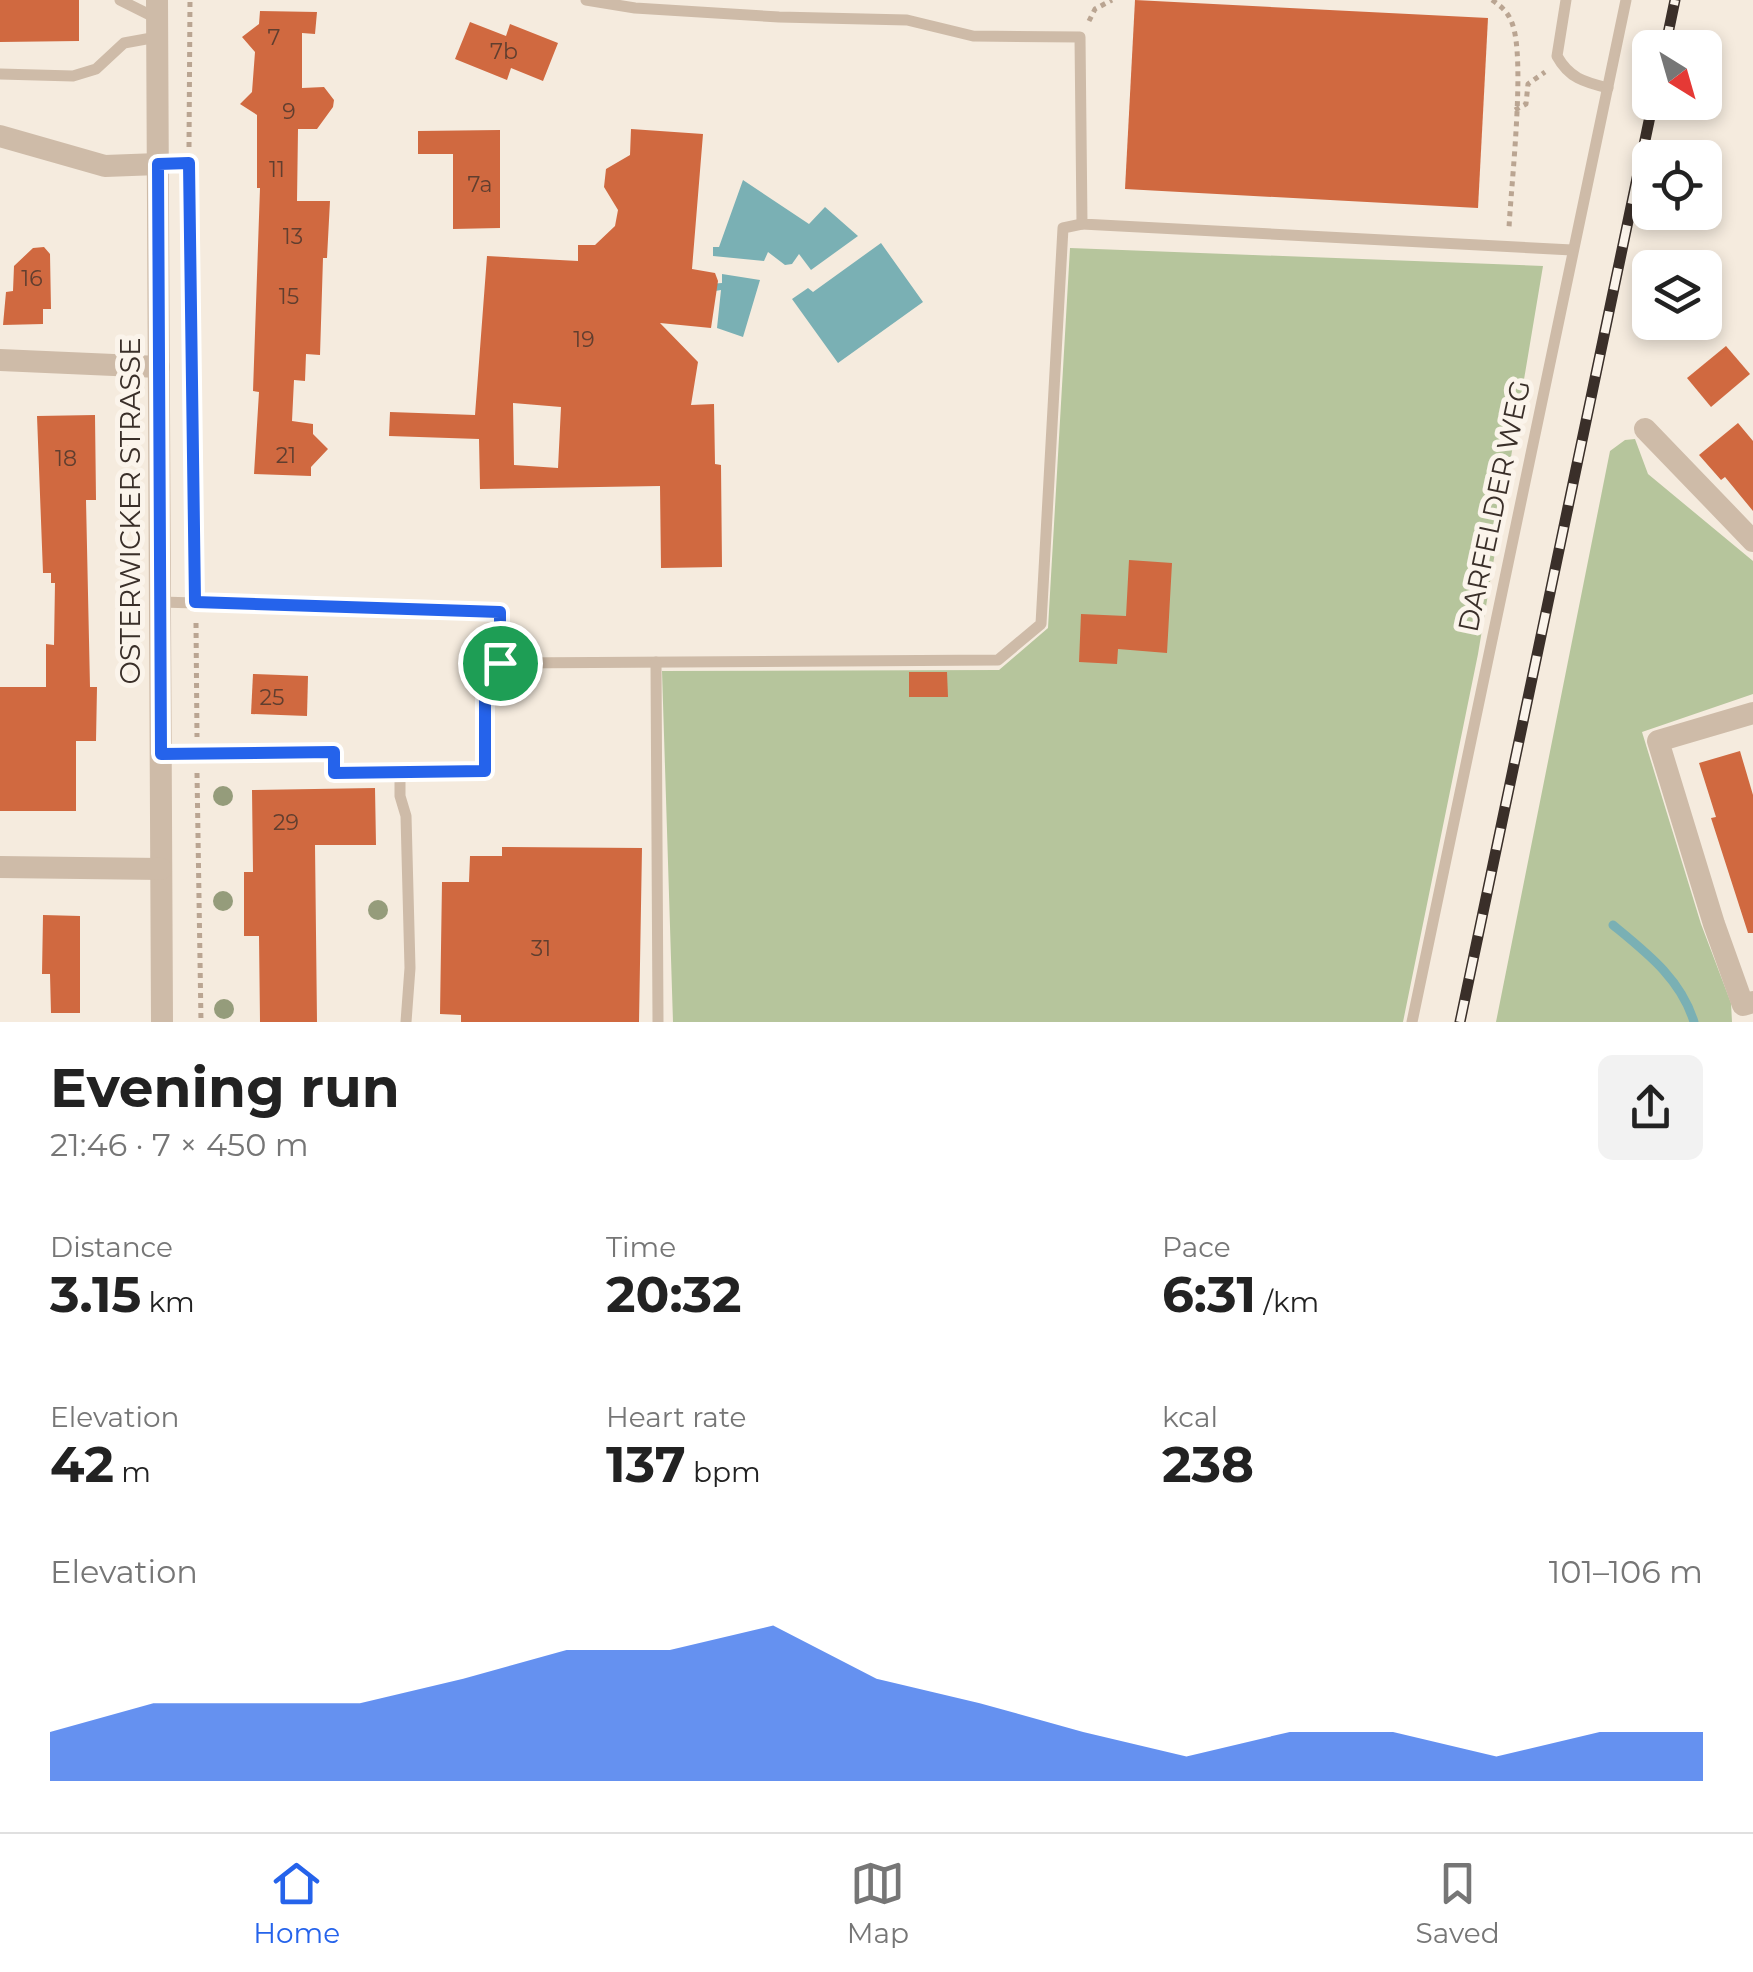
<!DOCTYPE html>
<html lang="en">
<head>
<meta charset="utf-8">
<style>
  :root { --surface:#fff; --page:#f2f2f2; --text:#222; --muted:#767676; --line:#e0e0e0; --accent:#2563eb }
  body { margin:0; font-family:Montserrat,sans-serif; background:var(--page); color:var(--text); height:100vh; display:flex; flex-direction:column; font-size:38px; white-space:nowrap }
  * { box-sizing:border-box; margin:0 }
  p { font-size:32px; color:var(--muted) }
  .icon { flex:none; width:55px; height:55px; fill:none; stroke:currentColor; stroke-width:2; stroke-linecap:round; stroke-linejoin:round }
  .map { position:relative; height:1022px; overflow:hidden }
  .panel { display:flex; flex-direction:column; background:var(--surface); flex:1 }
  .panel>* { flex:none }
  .needle { width:65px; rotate:143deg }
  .tools { position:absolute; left:1632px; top:30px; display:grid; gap:20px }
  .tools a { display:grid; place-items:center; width:90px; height:90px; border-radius:15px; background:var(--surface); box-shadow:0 5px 15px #0003; font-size:50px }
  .pin { position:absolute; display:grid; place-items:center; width:85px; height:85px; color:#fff; margin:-42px; border:5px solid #fff; border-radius:50%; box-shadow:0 2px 10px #0007 }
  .round { display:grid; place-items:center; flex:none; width:105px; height:105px; border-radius:15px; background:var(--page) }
  .head { display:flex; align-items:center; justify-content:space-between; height:170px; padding:0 50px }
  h1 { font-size:55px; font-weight:700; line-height:75px }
  .metrics { display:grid; grid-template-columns:repeat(3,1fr); gap:15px; height:170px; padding:10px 50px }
  .metrics div { display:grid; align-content:center }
  .metrics b { font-size:50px; font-weight:700 }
  .metrics small { font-size:28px; font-weight:400 }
  .metrics p { font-size:28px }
  .chart { height:280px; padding:20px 50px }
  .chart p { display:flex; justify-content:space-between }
  .chart svg { width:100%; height:180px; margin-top:10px; fill:var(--accent); opacity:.7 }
  .tab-bar { display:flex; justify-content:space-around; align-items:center; height:140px; border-top:2px solid var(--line); background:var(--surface); font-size:28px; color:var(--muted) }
  .tab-bar a { display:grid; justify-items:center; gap:5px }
  .tab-bar .current { color:var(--accent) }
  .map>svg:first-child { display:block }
</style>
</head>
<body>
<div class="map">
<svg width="1753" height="1022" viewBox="0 0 1753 1022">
  <rect width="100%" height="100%" fill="#f5ebde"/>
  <g fill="#b6c59c">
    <path d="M1070 248 1543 266 1478 654 1403 1022H673L662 671 999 670 1048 628Z"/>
    <path d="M1635 439 1648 474 1753 561V694L1642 732 1701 924 1731 1003 1732 1022H1496L1610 451 1625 440Z"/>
  </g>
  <g fill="#7ab0b4">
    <path d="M743 180 809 224 825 207 858 236 811 270 799 254 792 264 785 265 768 252 764 261 713 256V247H719Z"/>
    <path d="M881 243 923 302 838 363 792 299 808 288 813 292Z"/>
    <path d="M722 274 760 280 743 337 717 328 721 290 709 292V284L722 283Z"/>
  </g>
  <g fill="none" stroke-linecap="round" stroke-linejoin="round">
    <path stroke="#7ab0b4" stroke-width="9" d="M1613 925C1647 953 1681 979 1694 1022"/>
  </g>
  <g fill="#d06940" fill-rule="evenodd">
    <path d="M0 0H79V41L0 42Z"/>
    <path d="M1135 0 1488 18 1478 208 1125 189Z"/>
    <path d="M260 11 317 12 315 34 302 33V88L324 87 334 100 333 107 317 129H298L297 201H330L327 258H323L320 355 306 354 305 381 294 380 292 421 313 424V434L328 449 311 467V476L254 474 259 392 253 391 260 188H257V115L240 104 252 92 255 52 242 37 259 24Z"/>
    <path d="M470 22 506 36 510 24 558 43 543 81 511 68 507 80 455 59Z"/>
    <path d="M631 129 703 134 692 269 715 273 718 281 711 328 660 323 698 362 691 405 714 404 715 464 721 465 722 567 661 568 660 486 480 489 479 439 389 436 390 412 475 415 487 256 578 261V245H595L615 226 618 210 604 187 606 169 630 155ZM513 403 561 407 558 468 514 465Z"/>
    <path d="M500 130V228L453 229V154H418V131Z"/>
    <path d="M44 247 50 254 51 309H43V324L3 325 6 292 13 291 14 266 33 248Z"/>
    <path d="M1726 346 1750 374 1711 407 1687 378Z"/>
    <path d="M95 415 96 500H86L90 687H97L96 741H76V811H0V687H46V644L54 645 55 583H51V573H43L37 416Z"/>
    <path d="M1738 423 1753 441V511L1725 477 1721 480 1699 455Z"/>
    <path d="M1129 560 1172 563 1167 653 1118 649 1117 664 1079 662 1081 614 1126 616Z"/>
    <path d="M909 672H947L948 697H909Z"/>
    <path d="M253 674 308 676 307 716 251 714Z"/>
    <path d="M1740 751 1753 795V933H1748L1711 818 1716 817 1699 763Z"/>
    <path d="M375 788 376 845H315L317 1022H260L259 936H244V872H253L252 790Z"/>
    <path d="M502 847 642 848 639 1022H461V1015L440 1014 442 882H469L470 856H502Z"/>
    <path d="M43 915 80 916V1013H51L50 974H42Z"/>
  </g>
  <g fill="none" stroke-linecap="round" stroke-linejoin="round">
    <g stroke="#baa592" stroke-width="5" stroke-dasharray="5 5" stroke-linecap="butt">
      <path d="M1492 0C1502 7 1508 12 1512 23 1526 58 1511 185 1509 228"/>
      <path d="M1089 21 1095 9 1112 0"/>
      <path d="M1515 110 1526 104 1528 84 1545 72"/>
      <path d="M189 147 190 0"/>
      <path d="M189 183 195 587"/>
      <path d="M196 623 197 737"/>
      <path d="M197 773 201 1022"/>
    </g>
    <g stroke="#cebba8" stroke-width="11">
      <path d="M120 0 156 18"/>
      <path d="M586 0 635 8 779 17 907 20 973 36 1080 37 1082 224 1572 250"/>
      <path d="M1566 0 1557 56C1569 78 1584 82 1608 88"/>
      <path d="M0 74 73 76 96 69 124 43 157 37"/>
      <path d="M158 164 189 163"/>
      <path d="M161 602 500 612V663L998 660 1041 624 1063 228 1082 224"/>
      <path d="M656 662 658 1022"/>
      <path d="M161 754 334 752V773L400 772"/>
      <path d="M406 1022 410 968 406 816 400 796V772L485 771V694L500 663"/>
      <path d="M1412 1022 1626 0"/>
    </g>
    <g stroke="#cebba8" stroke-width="22">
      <path d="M157 0 162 1022"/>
      <path d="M0 136 105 166 158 164"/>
      <path d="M0 360 159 367"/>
      <path d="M1645 429 1753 541"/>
      <path d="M1753 713 1658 741 1714 924 1743 1005 1753 1002"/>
      <path d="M0 867 161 869"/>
    </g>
    <defs>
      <g id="rail">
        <path d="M1665 48 1675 0"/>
        <path d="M1460 1022 1653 102"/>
      </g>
    </defs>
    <use href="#rail" stroke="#3a2f29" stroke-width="11"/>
    <use href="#rail" stroke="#fbf4eb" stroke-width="8" stroke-dasharray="22" stroke-linecap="butt"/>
  </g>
  <g fill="#959c7b">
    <circle cx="223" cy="796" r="10"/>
    <circle cx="223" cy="901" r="10"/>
    <circle cx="378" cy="910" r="10"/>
    <circle cx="224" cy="1009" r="10"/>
  </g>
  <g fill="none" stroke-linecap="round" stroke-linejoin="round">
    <defs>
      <path id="route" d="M189 163 195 602 500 612V663L485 694V771L334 773V752L161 754 158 164Z"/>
    </defs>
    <use href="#route" stroke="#fff" stroke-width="20"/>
    <use href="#route" stroke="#2563eb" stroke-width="12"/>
  </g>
  <g text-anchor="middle" stroke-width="10" stroke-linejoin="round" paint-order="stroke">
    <g font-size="22" fill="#603e2f">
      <text x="274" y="45">7</text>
      <text x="504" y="59">7b</text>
      <text x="289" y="119">9</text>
      <text x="277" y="177">11</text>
      <text x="480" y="192">7a</text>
      <text x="293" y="244">13</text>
      <text x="32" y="286">16</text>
      <text x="289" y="304">15</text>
      <text x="584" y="347">19</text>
      <text x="286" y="463">21</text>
      <text x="66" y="466">18</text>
      <text x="272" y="705">25</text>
      <text x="286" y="830">29</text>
      <text x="541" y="956">31</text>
    </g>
    <g font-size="28" fill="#3a2f29" stroke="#fbf4eb">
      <text transform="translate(1494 506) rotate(-78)" y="10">DARFELDER WEG</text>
      <text transform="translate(130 511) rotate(-90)" y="10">OSTERWICKER STRASSE</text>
    </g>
  </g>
</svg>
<div class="tools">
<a><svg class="needle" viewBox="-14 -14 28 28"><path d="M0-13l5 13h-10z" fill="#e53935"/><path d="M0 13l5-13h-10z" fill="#767676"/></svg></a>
<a><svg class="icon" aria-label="locate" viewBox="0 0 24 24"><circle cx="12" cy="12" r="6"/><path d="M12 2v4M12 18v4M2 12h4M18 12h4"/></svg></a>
<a><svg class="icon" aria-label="layers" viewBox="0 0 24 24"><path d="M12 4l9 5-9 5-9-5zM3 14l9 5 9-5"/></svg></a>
</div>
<div class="pin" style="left:500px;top:663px;background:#1e9e55"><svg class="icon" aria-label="arrive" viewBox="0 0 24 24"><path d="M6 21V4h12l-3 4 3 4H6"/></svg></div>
</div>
<section class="panel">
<div class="head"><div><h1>Evening run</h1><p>21:46 · 7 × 450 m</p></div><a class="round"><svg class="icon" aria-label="share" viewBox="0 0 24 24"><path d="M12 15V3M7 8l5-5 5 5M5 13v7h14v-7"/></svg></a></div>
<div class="metrics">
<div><p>Distance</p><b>3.15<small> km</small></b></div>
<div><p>Time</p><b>20:32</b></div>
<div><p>Pace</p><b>6:31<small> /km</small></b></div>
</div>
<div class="metrics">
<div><p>Elevation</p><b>42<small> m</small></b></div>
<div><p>Heart rate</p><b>137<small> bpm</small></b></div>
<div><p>kcal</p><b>238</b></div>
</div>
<div class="chart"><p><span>Elevation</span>101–106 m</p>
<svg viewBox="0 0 160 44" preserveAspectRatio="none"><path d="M0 44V32L10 25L20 25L30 25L40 19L50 12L60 12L70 6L80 19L90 25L100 32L110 38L120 32L130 32L140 38L150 32L160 32V44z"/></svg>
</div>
</section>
<nav class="tab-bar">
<a class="current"><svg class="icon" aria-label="home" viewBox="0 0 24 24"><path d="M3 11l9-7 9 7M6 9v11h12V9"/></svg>Home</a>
<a><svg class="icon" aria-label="map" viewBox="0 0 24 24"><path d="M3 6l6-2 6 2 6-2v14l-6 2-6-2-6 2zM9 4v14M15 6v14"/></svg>Map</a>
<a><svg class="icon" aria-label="saved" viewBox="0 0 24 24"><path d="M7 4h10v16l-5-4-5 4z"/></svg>Saved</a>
</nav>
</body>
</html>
